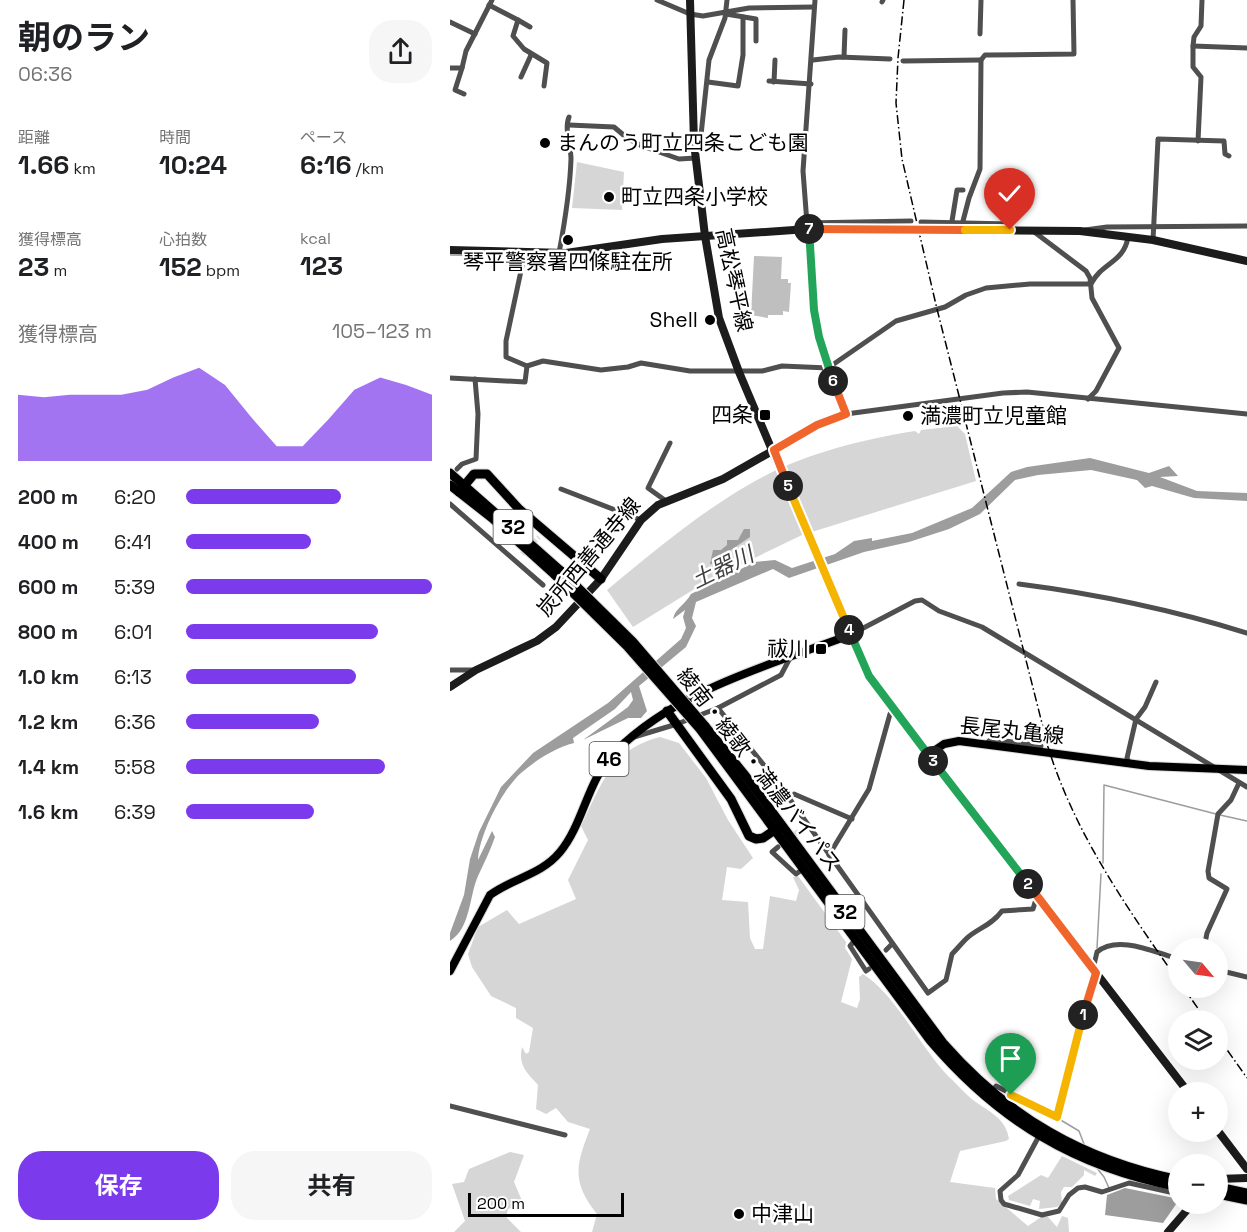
<!DOCTYPE html>
<html lang="ja">
<head>
<meta charset="utf-8">
<style>
  :root { --surface:#fff; --page:#f6f6f6; --text:#202124; --muted:#757577; --accent:#7c3aed }
  body { margin:0; font-family:"Space Grotesk","Noto Sans JP",sans-serif; background:var(--page); color:var(--text); height:100vh; display:flex; flex-direction:column; font-size:22px; white-space:nowrap }
  * { box-sizing:border-box; margin:0 }
  p { font-size:20px; color:var(--muted) }
  .icon { flex:none; width:33px; height:33px; fill:none; stroke:currentColor; stroke-width:2; stroke-linecap:round; stroke-linejoin:round }
  .map { position:relative; flex:1; overflow:hidden }
  .sheet { display:flex; flex-direction:column; background:var(--surface); width:450px }
  .sheet>* { flex:none }
  .needle { width:39px; rotate:119deg }
  .buttons { position:absolute; left:718px; top:938px; display:grid; gap:12px }
  .buttons a { display:grid; place-items:center; width:60px; height:60px; border-radius:50%; background:var(--surface); box-shadow:0 6px 24px #0002; font-size:30px }
  .scale { position:absolute; left:18px; bottom:15px; width:156px; box-sizing:border-box; padding-left:6px; border:3px solid #000; border-top:0; font-size:16px; line-height:21px; white-space:nowrap; color:#000; -webkit-text-stroke:4px #fff; paint-order:stroke }
  .pin { position:absolute; display:grid; place-items:center; width:51px; height:51px; color:#fff; margin:-62px -26px; border-radius:50% 50% 50% 0; rotate:-45deg; box-shadow:0 0 6px #0007 }
  .pin .icon { rotate:45deg }
  .km { position:absolute; width:30px; height:30px; margin:-15px; border-radius:50%; background:#222; color:#fff; font-size:16px; line-height:30px; text-align:center }
  .round { display:grid; place-items:center; flex:none; width:63px; height:63px; border-radius:24px; background:var(--page) }
  .summary { display:flex; align-items:center; justify-content:space-between; height:102px; padding:0 18px }
  h1 { font-size:33px; font-weight:700; line-height:45px }
  .figures { display:grid; grid-template-columns:repeat(3,1fr); gap:9px; height:102px; padding:6px 18px }
  .figures div { display:grid; align-content:center }
  .figures b { font-size:26px; font-weight:700 }
  .figures small { font-size:16px; font-weight:400 }
  .figures p { font-size:16px }
  .chart { height:168px; padding:12px 18px }
  .chart p { display:flex; justify-content:space-between }
  .chart svg { width:100%; height:108px; margin-top:6px; fill:var(--accent); opacity:.7 }
  .action { display:flex; gap:12px; margin-top:auto; padding:12px 18px }
  .action a { flex:1; height:69px; border-radius:24px; background:var(--accent); color:#fff; font-size:24px; font-weight:700; line-height:69px; text-align:center }
  .action a+a { background:var(--page); color:var(--text) }
  ul { padding:0 18px; list-style:none; font-size:20px }
  li { display:grid; grid-template-columns:96px 72px 1fr; align-items:center; height:45px }
  li i { height:15px; border-radius:8px; background:var(--accent) }
  main { display:flex; flex:1; min-height:0 }
  .map>svg:first-child { display:block }
</style>
</head>
<body>
<main>
<section class="sheet">
<div class="summary"><div><h1>朝のラン</h1><p>06:36</p></div><a class="round"><svg class="icon" aria-label="share" viewBox="0 0 24 24"><path d="M12 15V3M7 8l5-5 5 5M5 13v7h14v-7"/></svg></a></div>
<div class="figures">
<div><p>距離</p><b>1.66<small> km</small></b></div>
<div><p>時間</p><b>10:24</b></div>
<div><p>ペース</p><b>6:16<small> /km</small></b></div>
</div>
<div class="figures">
<div><p>獲得標高</p><b>23<small> m</small></b></div>
<div><p>心拍数</p><b>152<small> bpm</small></b></div>
<div><p>kcal</p><b>123</b></div>
</div>
<div class="chart"><p><span>獲得標高</span>105–123 m</p>
<svg viewBox="0 0 160 44" preserveAspectRatio="none"><path d="M0 44V17L10 18L20 17L30 17L40 17L50 15L60 10L70 6L80 13L90 26L100 38L110 38L120 27L130 15L140 10L150 13L160 17V44z"/></svg>
</div>
<ul>
<li><b>200 m</b>6:20<i style="width:63%"></i></li>
<li><b>400 m</b>6:41<i style="width:51%"></i></li>
<li><b>600 m</b>5:39<i style="width:100%"></i></li>
<li><b>800 m</b>6:01<i style="width:78%"></i></li>
<li><b>1.0 km</b>6:13<i style="width:69%"></i></li>
<li><b>1.2 km</b>6:36<i style="width:54%"></i></li>
<li><b>1.4 km</b>5:58<i style="width:81%"></i></li>
<li><b>1.6 km</b>6:39<i style="width:52%"></i></li>
</ul>
<div class="action"><a>保存</a><a>共有</a></div>
</section>
<div class="map">
<svg width="797" height="1232" viewBox="0 0 797 1232">
  <rect width="100%" height="100%" fill="#fff"/>
  <g fill="#d6d6d6">
    <path d="M127 162 174 172 172 210 122 208Z"/>
    <path d="M507 426 515 434 526 481 352 535 259 580 183 627 157 590C202 553 249 513 300 484 349 455 409 440 465 431L469 434 471 430Z"/>
    <path d="M210 737 229 743 256 778 278 820 303 858 291 869 277 867 272 900 298 902 300 938 305 949H313L320 896 346 901 349 890 343 877 348 876 396 942 395 948 402 959 391 1002 407 1008 410 999 409 977 413 974C446 995 470 1047 499 1077 507 1084 514 1093 523 1100 538 1111 556 1118 559 1139L556 1141 510 1151 500 1182 545 1188 546 1199 578 1226 591 1217H598L607 1227 612 1216 618 1218 619 1232H142L147 1214C121 1181 126 1165 140 1129L118 1122 106 1108 96 1114 86 1109 88 1085C76 1072 68 1065 72 1047L76 1054 79 1052 83 1028 66 1018V1008L41 996 22 967 18 954 28 927 57 910 69 924 126 899 118 880 138 840 131 826C151 785 161 749 210 737Z"/>
    <path d="M60 1152 74 1155 64 1182 73 1203 58 1209 56 1217 71 1232H4L15 1221 2 1184 14 1182 19 1169Z"/>
    <path d="M612 1156 647 1173 645 1176 634 1170V1175L622 1187H614L611 1192 612 1203 607 1207 589 1209 590 1201 583 1199 580 1206 559 1200 558 1196 591 1175 598 1178Z"/>
  </g>
  <g fill="#9d9d9d">
    <path d="M640 458 699 473 719 466 728 476 710 477 747 491 797 493V501L744 498 702 486 695 488 687 480 641 470 588 475 565 480 530 514 499 529 459 542 414 552 339 578 323 569 246 602 242 618 246 626 236 647 189 686 197 711 191 718H178L133 740 178 707 183 700 181 692 165 709 123 738 124 743C105 748 86 760 71 773 52 790 29 835 28 860L42 831 45 837C40 851 34 863 28 876 19 896 21 928 0 941V933L14 895 20 859 29 832 51 787 83 753 158 703 231 639 236 628 233 617 235 610 223 619C225 608 236 604 241 594L305 562 325 560 342 568 385 554 404 541 422 538V541L462 533 522 508 561 472 577 467Z"/>
    <path d="M294 529H300V537L281 550 271 564H260L263 550H271L277 545V540H288Z"/>
    <path d="M675 1188 729 1199V1200L713 1223 655 1215 657 1195Z"/>
  </g>
  <g fill="none" stroke-linecap="round" stroke-linejoin="round">
    <g stroke="#9d9d9d" stroke-width="1.5">
      <path d="M0 255 73 256"/>
      <path d="M77 257 120 258 156 251"/>
      <path d="M770 815 797 821"/>
      <path d="M653 863 654 785 766 814"/>
      <path d="M647 948 651 874"/>
      <path d="M610 1117 609 1119 629 1131 634 1144"/>
      <path d="M646 1167 654 1177 659 1188"/>
    </g>
  </g>
  <path fill="#bfbfbf" d="M304 256 332 257 331 279H338V283H341L339 312 333 311V315H318V318L301 315Z"/>
  <g fill="none" stroke-linecap="round" stroke-linejoin="round">
    <g stroke="#d9d9d9" stroke-width="5" stroke-dasharray="5 2.5" stroke-linecap="butt">
      <path d="M72 554 89 537"/>
      <path d="M339 839 350 830"/>
    </g>
    <defs>
      <path id="primary" d="M0 971 40 895C63 878 91 875 110 852 134 823 137 780 165 752 227 690 319 665 400 635L419 676 478 755 494 744 509 741 699 766 797 770"/>
      <g id="highway">
        <path d="M0 473 111 571"/>
        <path d="M0 485 42 518 105 575"/>
        <path d="M9 492 24 474H37L69 509 151 579"/>
        <path d="M217 711 281 799 299 836 306 839 313 838 329 827"/>
        <path d="M255 726 294 774 493 1043C558 1117 632 1160 729 1180"/>
        <path d="M250 729 480 1040C548 1120 625 1167 729 1187"/>
        <path d="M768 1187 797 1193"/>
        <path d="M768 1194 797 1200"/>
      </g>
    </defs>
    <use href="#primary" stroke="#dbdbdb" stroke-width="10"/>
    <use href="#highway" stroke="#dbdbdb" stroke-width="11"/>
    <g stroke="#4f4f4f" stroke-width="5">
      <path d="M207 0 240 14 253 16 299 8 364 7"/>
      <path d="M365 0 353 171 360 263 368 337 396 414"/>
      <path d="M432 2 433 0"/>
      <path d="M39 5 68 20 63 36 74 49 97 63 94 86"/>
      <path d="M276 14 306 19V41"/>
      <path d="M68 20 80 27"/>
      <path d="M0 22 25 34"/>
      <path d="M530 34 531 0"/>
      <path d="M743 46 797 48"/>
      <path d="M394 57 395 30"/>
      <path d="M363 60 389 57 440 59"/>
      <path d="M453 61 531 60"/>
      <path d="M0 68H12L16 51 42 0"/>
      <path d="M12 68 5 90 14 94"/>
      <path d="M71 77 81 55"/>
      <path d="M319 81 361 84"/>
      <path d="M258 82 288 86 293 55V17"/>
      <path d="M324 82 325 60"/>
      <path d="M119 125 164 127 177 138 192 146 229 159 246 158"/>
      <path d="M244 141 251 135 259 60 275 18 277 0"/>
      <path d="M748 141 751 77 743 67V46L744 37 751 26 752 0"/>
      <path d="M502 221 507 190H513"/>
      <path d="M513 221 519 198 530 169 531 60 535 55H539L624 54 623 0"/>
      <path d="M471 222 560 224V230"/>
      <path d="M357 223 461 221"/>
      <path d="M635 230 657 227 797 226"/>
      <path d="M583 231 636 271 640 278 642 298 669 348 646 391 638 399"/>
      <path d="M703 240 708 139 774 141 775 154 779 156"/>
      <path d="M75 252 56 341V357L77 366 93 361 151 370 178 367 191 363 240 371H312L332 366 378 368 446 321 495 307 516 295 536 288 580 284H641C652 262 674 263 678 237"/>
      <path d="M109 253C115 221 120 190 121 159 121 145 114 129 119 117"/>
      <path d="M0 378 75 382 77 366"/>
      <path d="M324 450 367 425 396 414 553 393 577 392 797 414"/>
      <path d="M7 469 12 464 26 459 28 414 25 379"/>
      <path d="M111 489 191 520"/>
      <path d="M216 501 198 488 220 443"/>
      <path d="M0 504 93 585"/>
      <path d="M569 584C647 594 723 610 797 633"/>
      <path d="M400 635 465 601 472 600 489 611 532 627 797 787"/>
      <path d="M0 670H25"/>
      <path d="M268 708 329 784 478 993 496 980 502 954C507 949 511 944 516 939 527 928 540 927 552 911L583 909 587 896"/>
      <path d="M184 737 227 724 268 708 331 675 340 658"/>
      <path d="M536 744 541 739 591 746"/>
      <path d="M679 763 677 758 686 719 695 707 706 682"/>
      <path d="M334 789 341 795 344 794 402 819"/>
      <path d="M328 847 322 852 346 874 353 869"/>
      <path d="M379 855 419 789 440 714 443 710"/>
      <path d="M406 939 400 946 416 971 419 969"/>
      <path d="M754 948 757 933 777 889 759 878 758 871 768 814 781 800 789 783"/>
      <path d="M436 950 442 944"/>
      <path d="M643 969 647 952C668 934 706 953 729 959"/>
      <path d="M768 970 797 977"/>
      <path d="M541 1092 546 1086 607 1117 646 973"/>
      <path d="M0 1106 115 1135"/>
      <path d="M589 1136 568 1175 550 1191 551 1200 554 1204 592 1215 609 1211 619 1195 628 1188 635 1187 652 1192 679 1183 729 1194"/>
    </g>
    <g stroke="#1c1c1c" stroke-width="8">
      <path d="M240 0 244 143 255 236 269 318 289 372 400 635"/>
      <path d="M520 230 630 231 703 240 797 261"/>
      <path d="M0 250 116 253 212 239 358 229 412 230"/>
      <path d="M0 687 26 670 87 641 106 627 151 579 191 520 208 505 273 479 324 450"/>
      <path d="M478 755 738 1092"/>
      <path d="M768 1131 797 1169"/>
      <path d="M768 1179 797 1178"/>
      <path d="M718 1232 743 1203"/>
    </g>
    <use href="#primary" stroke="#000" stroke-width="8"/>
    <use href="#highway" stroke="#000" stroke-width="9"/>
    <g stroke="#000" stroke-width="1.5" stroke-dasharray="9 3 1.5 3" stroke-linecap="butt">
      <path d="M454 0 448 58 446 103 452 159 487 309 598 747C625 834 677 908 729 982"/>
      <path d="M733 987 756 1020"/>
      <path d="M768 1037 797 1078"/>
    </g>
    <defs>
      <g id="highway-bridge">
        <path d="M111 571 183 642 255 726"/>
        <path d="M105 575 177 646 250 729"/>
      </g>
    </defs>
    <use href="#highway-bridge" stroke="#dbdbdb" stroke-width="11" stroke-linecap="butt"/>
    <path stroke="#1c1c1c" stroke-width="8" d="M412 230H520"/>
    <use href="#highway-bridge" stroke="#000" stroke-width="9"/>
  </g>
  <g fill="none" stroke-linecap="round" stroke-linejoin="round">
    <defs>
      <path id="split-1" d="M561 1095 607 1117 633 1015"/>
      <path id="split-2" d="M578 884 646 973 633 1015"/>
      <path id="split-3" d="M483 761 578 884"/>
      <path id="split-4" d="M399 630 419 676 483 761"/>
      <path id="split-5" d="M338 486 399 630"/>
      <path id="split-6" d="M338 486 324 450 367 425 396 414 383 381"/>
      <path id="split-7" d="M359 229 364 310 369 337 383 381"/>
      <path id="split-8" d="M359 229 515 230"/>
      <path id="split-9" d="M515 230H560"/>
    </defs>
    <use href="#split-1" stroke="#fff" stroke-width="12"/>
    <use href="#split-2" stroke="#fff" stroke-width="12"/>
    <use href="#split-3" stroke="#fff" stroke-width="12"/>
    <use href="#split-4" stroke="#fff" stroke-width="12"/>
    <use href="#split-5" stroke="#fff" stroke-width="12"/>
    <use href="#split-6" stroke="#fff" stroke-width="12"/>
    <use href="#split-7" stroke="#fff" stroke-width="12"/>
    <use href="#split-8" stroke="#fff" stroke-width="12"/>
    <use href="#split-9" stroke="#fff" stroke-width="12"/>
    <use href="#split-1" stroke="#f5b400" stroke-width="8"/>
    <use href="#split-2" stroke="#f0652b" stroke-width="8"/>
    <use href="#split-3" stroke="#22a559" stroke-width="8"/>
    <use href="#split-4" stroke="#22a559" stroke-width="8"/>
    <use href="#split-5" stroke="#f5b400" stroke-width="8"/>
    <use href="#split-6" stroke="#f0652b" stroke-width="8"/>
    <use href="#split-7" stroke="#22a559" stroke-width="8"/>
    <use href="#split-8" stroke="#f0652b" stroke-width="8"/>
    <use href="#split-9" stroke="#f5b400" stroke-width="8"/>
  </g>
  <g fill="#000" stroke="#fff" stroke-width="2">
    <circle cx="95" cy="143" r="6"/>
    <circle cx="159" cy="197" r="6"/>
    <circle cx="118" cy="240" r="6"/>
    <circle cx="260" cy="320" r="6"/>
    <rect x="309" y="409" width="12" height="12" rx="3"/>
    <circle cx="458" cy="416" r="6"/>
    <rect x="365" y="643" width="12" height="12" rx="3"/>
    <circle cx="289" cy="1214" r="6"/>
  </g>
  <g text-anchor="middle" stroke-width="5" stroke-linejoin="round" paint-order="stroke">
    <g fill="#fff" stroke="#4c4c4c" stroke-width="1.5">
      <rect x="43.5" y="510" width="39" height="34" rx="4.5"/>
      <rect x="139.5" y="742" width="39" height="34" rx="4.5"/>
      <rect x="375.5" y="895" width="39" height="34" rx="4.5"/>
    </g>
    <g font-size="20" font-weight="bold" fill="#000">
      <text x="63" y="534">32</text>
      <text x="159" y="766">46</text>
      <text x="395" y="919">32</text>
    </g>
    <g font-size="21" fill="#000" stroke="#fff" text-anchor="start">
      <text x="107" y="150">まんのう町立四条こども園</text>
      <text x="171" y="204">町立四条小学校</text>
      <text x="118" y="269" text-anchor="middle">琴平警察署四條駐在所</text>
      <text x="248" y="327" text-anchor="end">Shell</text>
      <text x="303" y="422" text-anchor="end">四条</text>
      <text x="470" y="423">満濃町立児童館</text>
      <text x="359" y="656" text-anchor="end">祓川</text>
      <text x="301" y="1221">中津山</text>
    </g>
    <g font-size="21" fill="#000" stroke="#fff">
      <text transform="translate(284 280) rotate(78)" y="7">高松琴平線</text>
      <text transform="translate(139 557) rotate(-50)" y="7">炭所西善通寺線</text>
      <text transform="translate(562 731) rotate(6)" y="7">長尾丸亀線</text>
      <text transform="translate(309 770) rotate(52)" y="7">綾南・綾歌・満濃バイパス</text>
    </g>
    <g font-size="22" font-style="italic" fill="#3e3e3e" stroke="#fff">
      <text transform="translate(272 567) rotate(-26)" y="8">土器川</text>
    </g>
  </g>
</svg>
<div class="buttons">
<a><svg class="needle" viewBox="-14 -14 28 28"><path d="M0-13l5 13h-10z" fill="#e53935"/><path d="M0 13l5-13h-10z" fill="#757577"/></svg></a>
<a><svg class="icon" aria-label="layers" viewBox="0 0 24 24"><path d="M12 4l9 5-9 5-9-5zM3 14l9 5 9-5"/></svg></a>
<a>+</a>
<a>−</a>
</div>
<div class="scale">200 m</div>
<div class="pin" style="left:561px;top:1095px;background:#1e9e55"><svg class="icon" aria-label="arrive" viewBox="0 0 24 24"><path d="M6 21V4h12l-3 4 3 4H6"/></svg></div>
<div class="pin" style="left:560px;top:230px;background:#d93025"><svg class="icon" aria-label="check" viewBox="0 0 24 24"><path d="M5 12l5 5 9-10"/></svg></div>
<b class="km" style="left:633px;top:1015px">1</b>
<b class="km" style="left:578px;top:884px">2</b>
<b class="km" style="left:483px;top:761px">3</b>
<b class="km" style="left:399px;top:630px">4</b>
<b class="km" style="left:338px;top:486px">5</b>
<b class="km" style="left:383px;top:381px">6</b>
<b class="km" style="left:359px;top:229px">7</b>
</div>
</main>
</body>
</html>
